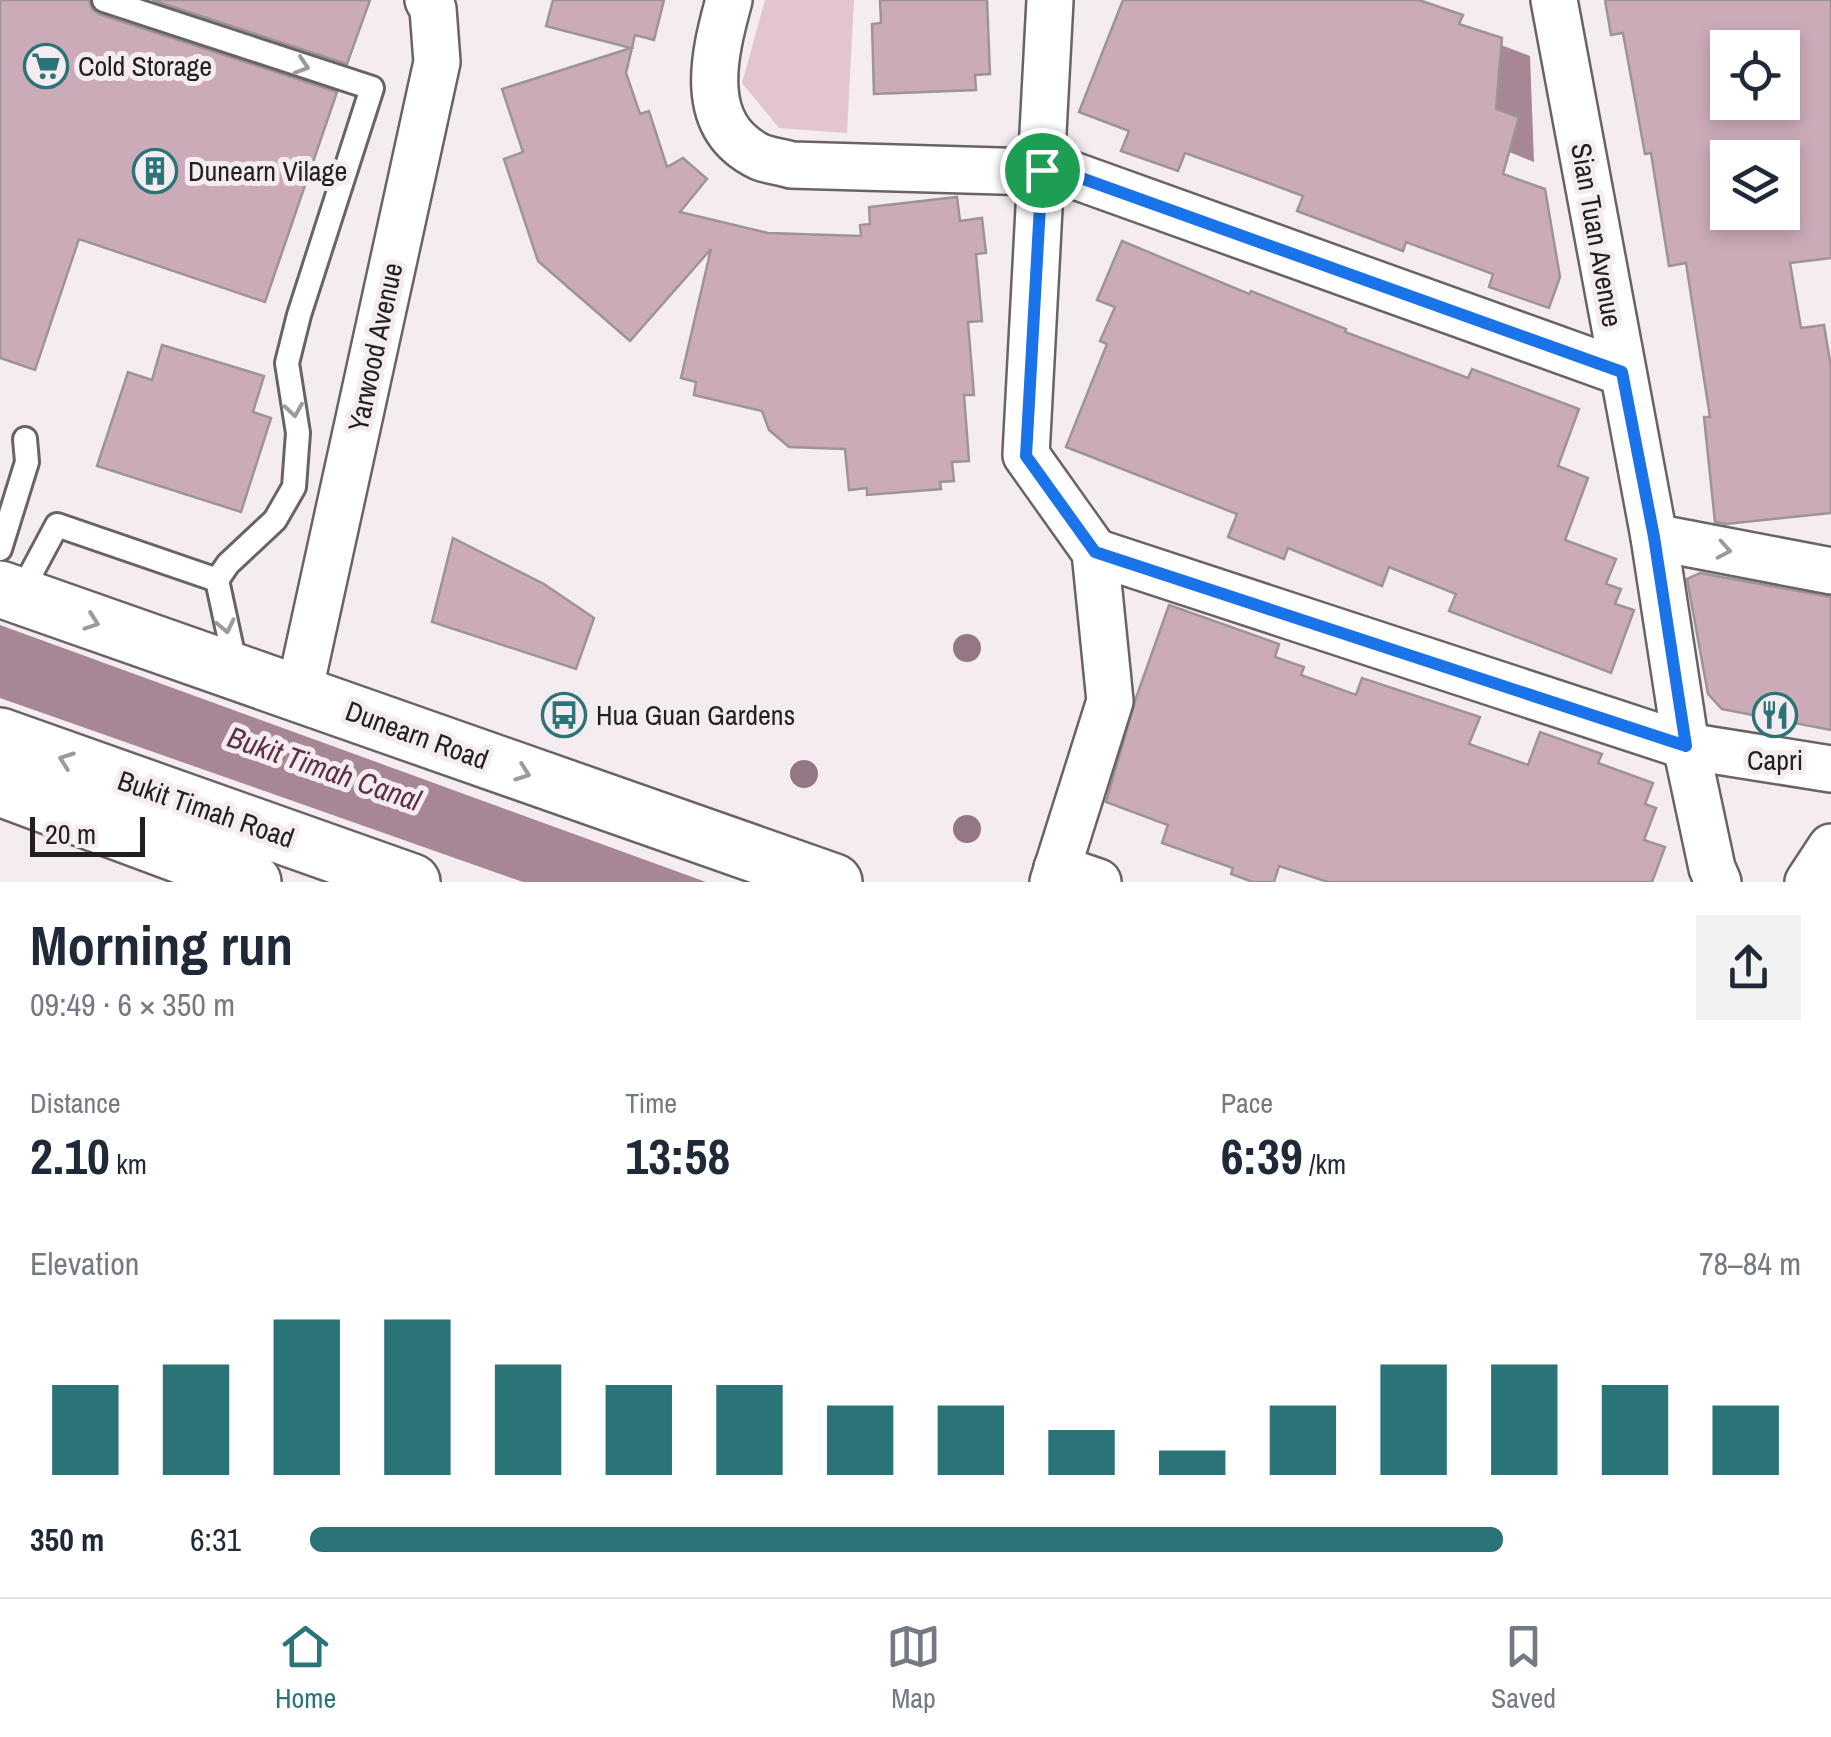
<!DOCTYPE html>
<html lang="en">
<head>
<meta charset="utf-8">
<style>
  :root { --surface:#fff; --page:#f2f2f3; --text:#1f2937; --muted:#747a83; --line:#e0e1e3; --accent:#2a7478 }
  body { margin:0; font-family:"Archivo Narrow",sans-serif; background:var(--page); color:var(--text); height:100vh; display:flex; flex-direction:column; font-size:38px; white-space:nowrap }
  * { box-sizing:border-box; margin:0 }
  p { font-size:32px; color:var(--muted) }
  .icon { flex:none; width:55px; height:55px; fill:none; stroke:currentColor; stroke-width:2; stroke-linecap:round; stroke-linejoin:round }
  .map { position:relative; height:882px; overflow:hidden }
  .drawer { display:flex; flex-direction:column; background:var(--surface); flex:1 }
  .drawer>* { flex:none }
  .tools { position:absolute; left:1710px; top:30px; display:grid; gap:20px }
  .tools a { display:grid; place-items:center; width:90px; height:90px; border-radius:0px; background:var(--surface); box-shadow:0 5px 15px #0003; font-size:50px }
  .scale { position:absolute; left:30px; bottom:25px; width:115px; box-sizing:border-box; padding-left:10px; border:5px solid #221f20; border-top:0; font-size:28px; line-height:35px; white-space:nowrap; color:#221f20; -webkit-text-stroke:8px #f4ecf0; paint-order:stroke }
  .pin { position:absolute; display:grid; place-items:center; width:85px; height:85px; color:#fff; margin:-42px; border:5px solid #fff; border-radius:50%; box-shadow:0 2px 10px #0007 }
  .round { display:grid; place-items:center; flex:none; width:105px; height:105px; border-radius:0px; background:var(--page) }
  .overview { display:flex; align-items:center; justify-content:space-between; height:170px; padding:0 30px }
  h1 { font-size:55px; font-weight:700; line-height:75px }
  .metrics { display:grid; grid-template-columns:repeat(3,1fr); gap:15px; height:170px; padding:10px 30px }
  .metrics div { display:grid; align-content:center }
  .metrics b { font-size:50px; font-weight:700 }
  .metrics small { font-size:28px; font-weight:400 }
  .metrics p { font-size:28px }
  .chart { height:280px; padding:20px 30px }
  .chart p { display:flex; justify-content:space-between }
  .chart svg { width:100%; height:180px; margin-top:10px; stroke:var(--accent); stroke-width:6 }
  ul { padding:0 30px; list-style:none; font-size:32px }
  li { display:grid; grid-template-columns:160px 120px 1fr; align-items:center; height:75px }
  li i { height:25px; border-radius:12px; background:var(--accent) }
  .tab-bar { display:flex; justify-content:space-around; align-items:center; height:140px; border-top:2px solid var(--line); background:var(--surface); font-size:28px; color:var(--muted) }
  .tab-bar a { display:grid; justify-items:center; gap:5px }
  .tab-bar .on { color:var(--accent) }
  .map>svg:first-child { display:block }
</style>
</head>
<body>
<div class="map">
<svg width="1831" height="882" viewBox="0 0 1831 882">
  <rect width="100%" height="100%" fill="#f4ecf0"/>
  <path fill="#e1c5d1" d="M765 0H854L847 133 779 128 742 83Z"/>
  <g fill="#a78795">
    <path d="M1501 45 1530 56 1534 162 1509 152 1519 117 1496 109Z"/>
    <path d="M0 625 706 882H523L0 698Z"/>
  </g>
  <g fill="#ccabb9" stroke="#9c9497" stroke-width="2.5" fill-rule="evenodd">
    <path d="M0 0H89L92 9 99 14 337 92 265 302 79 239 35 370 0 358Z"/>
    <path d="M152 0H370L347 64Z"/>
    <path d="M553 0H664L654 40 635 35 626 73 640 114 649 111 667 167 683 158 707 179 680 212 768 233 861 236 860 225 870 224 869 207 957 197 960 221 982 218 986 253 976 254 982 321 968 322 974 395H964L969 461 952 462 954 481 940 482 941 489 867 495V488L849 490 845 449 789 447 769 430 762 411 694 395 696 382 681 378 711 249 630 341 538 261 504 159 523 152 502 89 631 48 546 26Z"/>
    <path d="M880 0H987L990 74 975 75 976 90 874 94 872 24 881 23Z"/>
    <path d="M1123 0H1419L1463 15 1459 24 1502 38 1496 109 1519 117 1503 174 1545 189 1560 277 1549 308 1489 287 1493 274 1406 242 1403 251 1297 211 1303 196 1244 174 1185 153 1178 171 1121 151 1129 131 1079 112Z"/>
    <path d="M1605 0H1831V258L1790 263 1801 328 1824 325 1831 367V513L1726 524 1715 522 1704 417H1710L1686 263 1669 266 1651 153 1645 154 1623 33 1611 35ZM1728 48H1782V102H1728ZM1728 158H1782V212H1728Z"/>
    <path d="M1122 241 1249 294 1251 291 1346 329 1345 332 1468 378 1472 369 1579 409 1558 466 1588 478 1565 540 1616 559 1606 584 1621 589 1615 604 1634 610 1611 673 1449 611 1456 594 1389 567 1382 586 1288 548 1284 559 1228 537 1237 514 1066 447 1107 344 1100 341 1115 307 1097 300Z"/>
    <path d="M162 345 264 376 253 412 271 418 241 512 97 466 128 372 152 380Z"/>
    <path d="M453 538 544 584 594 618 576 669 432 622Z"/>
    <path d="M1700 573 1831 597V730L1722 709 1708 694 1687 579Z"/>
    <path d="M1169 605 1279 644 1275 657 1304 667 1301 675 1356 695 1362 678 1480 717 1469 744 1528 765 1540 732 1602 754 1598 763 1653 783 1645 804 1656 808 1644 840 1665 847 1652 882H1328L1279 866 1274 882H1253L1231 874 1233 868 1162 843 1168 825 1106 802 1136 698Z"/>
  </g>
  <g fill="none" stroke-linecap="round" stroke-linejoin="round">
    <defs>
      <g id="service">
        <path d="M104 0 372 88 299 315 287 363 298 433 294 487 275 520 228 564 217 580 236 668"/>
        <path d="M0 549 27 462 25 439"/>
        <path d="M19 596 57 525 217 580"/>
      </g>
      <g id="minor">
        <path d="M729 0C714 55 696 126 760 157 770 161 782 162 791 165L1067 173 1621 372"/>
        <path d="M1050 0 1026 455 1095 552 1110 701 1053 882"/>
        <path d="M1554 0 1654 537 1686 746 1712 868 1718 882"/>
        <path d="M1654 537 1831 571"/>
        <path d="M1095 552 1686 746 1831 769"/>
        <path d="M299 693 437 62 433 9 428 0"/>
        <path d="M1057 868 1098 882"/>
        <path d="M1808 882 1831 847"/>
      </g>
      <g id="trunk">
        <path d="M0 589 834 882"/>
        <path d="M0 736 412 882"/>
        <path d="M0 788 253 882"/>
      </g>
    </defs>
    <use href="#service" stroke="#6a6366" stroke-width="28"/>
    <use href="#minor" stroke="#6a6366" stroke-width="50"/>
    <use href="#trunk" stroke="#6a6366" stroke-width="60"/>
    <use href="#service" stroke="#fff" stroke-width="22"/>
    <use href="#minor" stroke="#fff" stroke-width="45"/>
    <use href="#trunk" stroke="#fff" stroke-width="55"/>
  </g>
  <g fill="#937785">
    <circle cx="967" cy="648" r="14"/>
    <circle cx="804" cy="774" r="14"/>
    <circle cx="967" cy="829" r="14"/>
  </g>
  <defs><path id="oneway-chevron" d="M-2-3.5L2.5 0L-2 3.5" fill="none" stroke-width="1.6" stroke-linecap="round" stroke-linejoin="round" transform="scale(2.5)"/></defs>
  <g stroke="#9c9a9b">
    <use href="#oneway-chevron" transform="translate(302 66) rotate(18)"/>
    <use href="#oneway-chevron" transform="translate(294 410) rotate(82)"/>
    <use href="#oneway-chevron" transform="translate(1724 550) rotate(10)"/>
    <use href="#oneway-chevron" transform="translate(92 622) rotate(19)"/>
    <use href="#oneway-chevron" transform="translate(226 626) rotate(78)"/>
    <use href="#oneway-chevron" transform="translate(66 760) rotate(-160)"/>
    <use href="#oneway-chevron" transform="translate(523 773) rotate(20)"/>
  </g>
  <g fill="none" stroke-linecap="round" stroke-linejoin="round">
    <defs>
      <path id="route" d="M1042 170 1067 173 1622 372 1654 537 1686 746 1095 552 1026 456Z"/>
    </defs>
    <use href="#route" stroke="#fff" stroke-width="20"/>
    <use href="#route" stroke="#1a73e8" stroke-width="12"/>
  </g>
  <defs>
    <symbol id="supermarket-ring" viewBox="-11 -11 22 22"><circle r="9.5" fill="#f4ecf0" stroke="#2a7478" stroke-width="1.5"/><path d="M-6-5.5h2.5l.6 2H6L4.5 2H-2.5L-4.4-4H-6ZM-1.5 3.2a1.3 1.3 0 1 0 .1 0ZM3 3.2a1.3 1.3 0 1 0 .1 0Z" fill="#2a7478"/></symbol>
    <symbol id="building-ring" viewBox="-11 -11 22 22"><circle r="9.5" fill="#f4ecf0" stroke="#2a7478" stroke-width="1.5"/><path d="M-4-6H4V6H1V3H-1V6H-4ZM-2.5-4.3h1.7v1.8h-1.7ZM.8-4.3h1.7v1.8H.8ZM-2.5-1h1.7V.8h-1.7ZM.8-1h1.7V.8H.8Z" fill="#2a7478"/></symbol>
    <symbol id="bus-ring" viewBox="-11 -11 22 22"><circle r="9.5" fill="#f4ecf0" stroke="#2a7478" stroke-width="1.5"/><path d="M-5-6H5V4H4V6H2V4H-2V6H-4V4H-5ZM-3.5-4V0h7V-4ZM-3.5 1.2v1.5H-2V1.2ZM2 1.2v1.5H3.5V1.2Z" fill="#2a7478"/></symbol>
    <symbol id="restaurant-ring" viewBox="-11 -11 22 22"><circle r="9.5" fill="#f4ecf0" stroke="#2a7478" stroke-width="1.5"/><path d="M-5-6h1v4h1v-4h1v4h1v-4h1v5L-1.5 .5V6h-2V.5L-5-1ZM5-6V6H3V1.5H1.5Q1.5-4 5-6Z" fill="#2a7478"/></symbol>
  </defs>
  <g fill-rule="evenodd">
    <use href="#supermarket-ring" x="21" y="41" width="50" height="50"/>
    <use href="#building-ring" x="130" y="146" width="50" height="50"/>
    <use href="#bus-ring" x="539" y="690" width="50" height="50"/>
    <use href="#restaurant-ring" x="1750" y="690" width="50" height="50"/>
  </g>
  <g text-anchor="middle" stroke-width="10" stroke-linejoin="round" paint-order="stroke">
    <g font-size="28" fill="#221f20" stroke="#f4ecf0" text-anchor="start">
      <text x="78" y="76">Cold Storage</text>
      <text x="188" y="181">Dunearn Vilage</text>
      <text x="596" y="725">Hua Guan Gardens</text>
      <text x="1775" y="770" text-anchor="middle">Capri</text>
    </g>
    <g font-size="28" fill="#221f20" stroke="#f4ecf0">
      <text transform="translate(1597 235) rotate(80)" y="10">Sian Tuan Avenue</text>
      <text transform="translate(375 347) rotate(-78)" y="10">Yarwood Avenue</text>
      <text transform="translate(417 735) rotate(20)" y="10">Dunearn Road</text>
      <text transform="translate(206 809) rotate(19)" y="10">Bukit Timah Road</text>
    </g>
    <g font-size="30" font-style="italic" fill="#5e3047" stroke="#f4ecf0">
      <text transform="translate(324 769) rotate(19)" y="10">Bukit Timah Canal</text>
    </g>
  </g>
</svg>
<div class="tools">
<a><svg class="icon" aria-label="locate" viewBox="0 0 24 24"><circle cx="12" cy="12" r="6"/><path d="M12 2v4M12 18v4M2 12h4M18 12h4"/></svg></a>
<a><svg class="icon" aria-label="layers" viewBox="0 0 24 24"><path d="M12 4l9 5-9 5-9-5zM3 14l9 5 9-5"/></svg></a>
</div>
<div class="scale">20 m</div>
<div class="pin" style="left:1042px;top:170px;background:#1e9e55"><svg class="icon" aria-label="arrive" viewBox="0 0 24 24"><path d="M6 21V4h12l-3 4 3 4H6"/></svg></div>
</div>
<section class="drawer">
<div class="overview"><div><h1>Morning run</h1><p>09:49 · 6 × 350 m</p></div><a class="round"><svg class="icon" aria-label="share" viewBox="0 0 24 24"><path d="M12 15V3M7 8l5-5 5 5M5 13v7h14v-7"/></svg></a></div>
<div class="metrics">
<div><p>Distance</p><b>2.10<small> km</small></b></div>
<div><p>Time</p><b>13:58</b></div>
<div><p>Pace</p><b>6:39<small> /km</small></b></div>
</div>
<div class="chart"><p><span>Elevation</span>78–84 m</p>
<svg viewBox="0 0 160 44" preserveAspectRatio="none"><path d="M5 44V22M15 44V17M25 44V6M35 44V6M45 44V17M55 44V22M65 44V22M75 44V27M85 44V27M95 44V33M105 44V38M115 44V27M125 44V17M135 44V17M145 44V22M155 44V27"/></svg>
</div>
<ul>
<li><b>350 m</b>6:31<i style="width:80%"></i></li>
</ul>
</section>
<nav class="tab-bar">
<a class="on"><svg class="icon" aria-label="home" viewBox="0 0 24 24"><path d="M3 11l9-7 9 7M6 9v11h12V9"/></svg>Home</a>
<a><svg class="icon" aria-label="map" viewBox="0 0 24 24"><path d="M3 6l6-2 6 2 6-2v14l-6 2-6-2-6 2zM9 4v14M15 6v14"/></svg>Map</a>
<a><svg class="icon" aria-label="saved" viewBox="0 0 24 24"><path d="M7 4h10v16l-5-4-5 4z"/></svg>Saved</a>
</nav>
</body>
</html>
